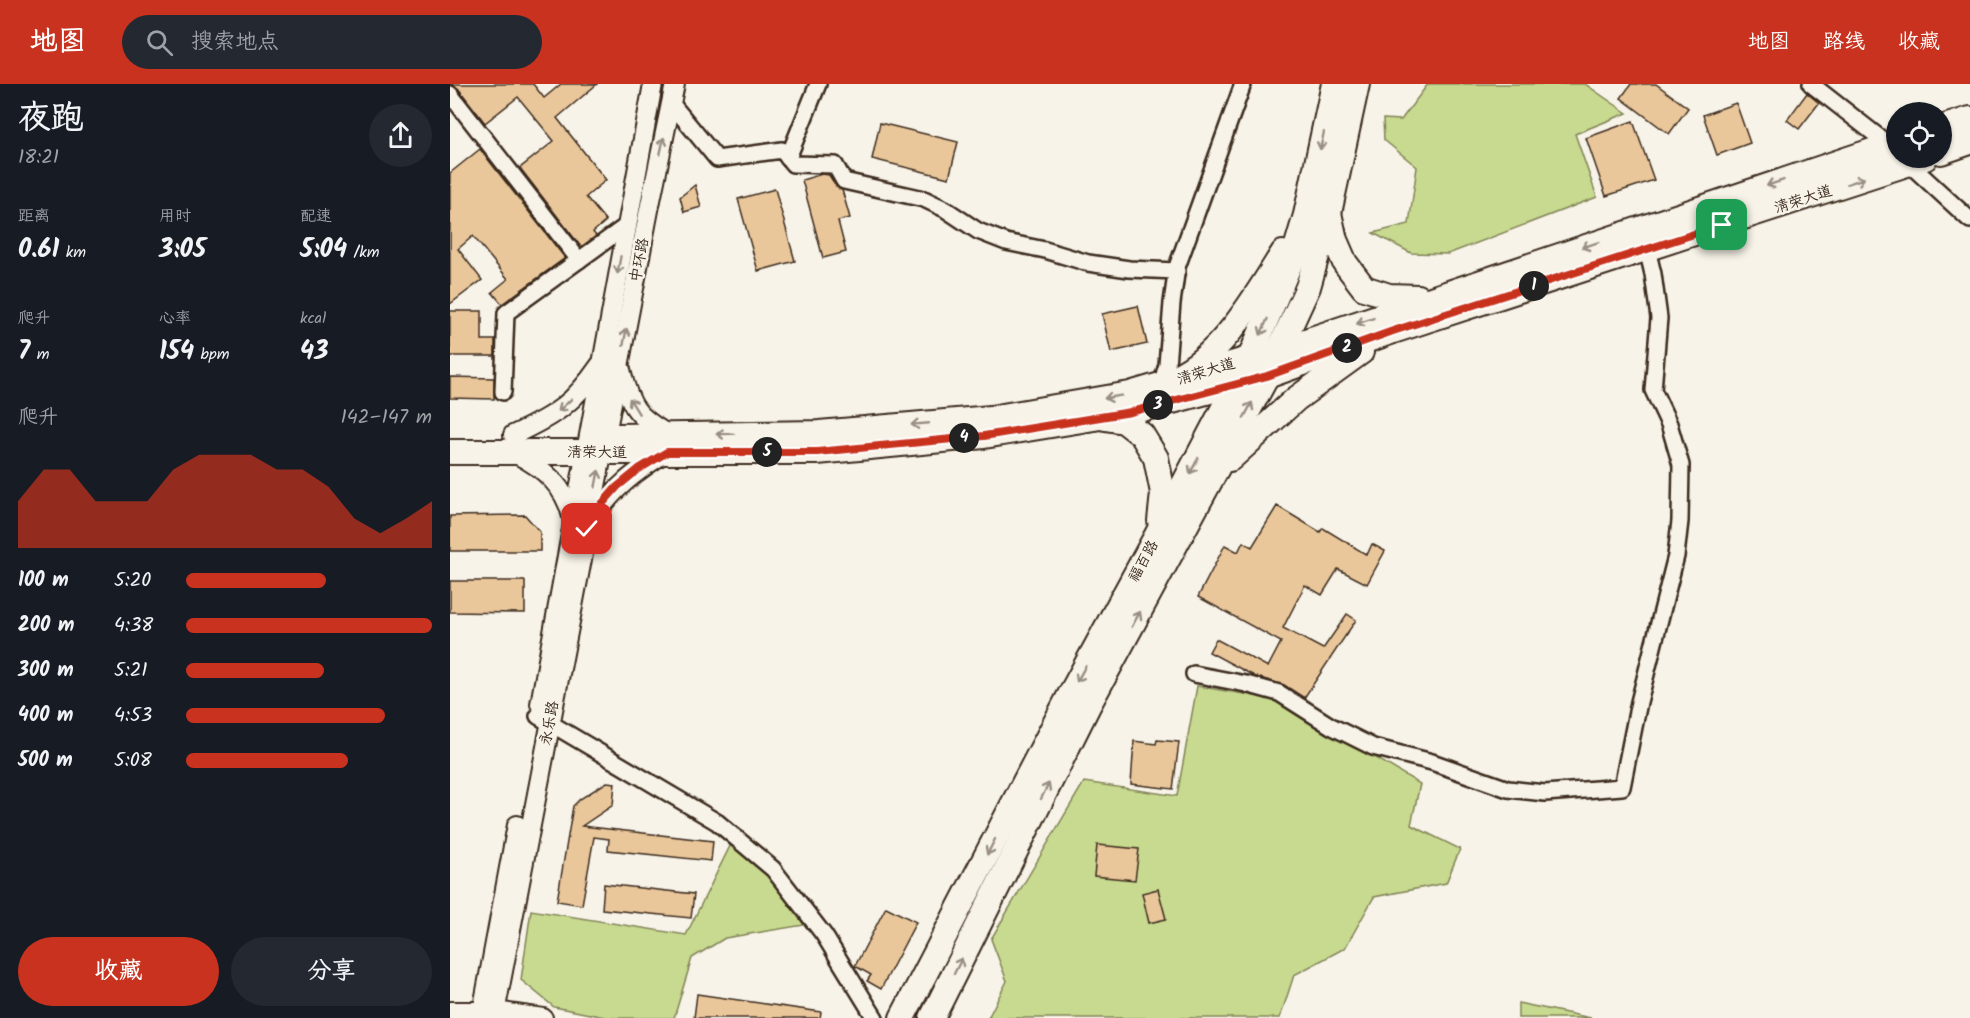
<!DOCTYPE html>
<html lang="zh">
<head>
<meta charset="utf-8">
<style>
  :root { --surface:#171b24; --page:#242831; --text:#f1f3f6; --muted:#9ea1a6; --accent:#c8321e }
  body { margin:0; font-family:Kalam,"LXGW WenKai TC",sans-serif; background:var(--page); color:var(--text); height:100vh; display:flex; flex-direction:column; font-size:22px; white-space:nowrap }
  * { box-sizing:border-box; margin:0 }
  p { font-size:20px; color:var(--muted) }
  .icon { flex:none; width:33px; height:33px; fill:none; stroke:currentColor; stroke-width:2; stroke-linecap:round; stroke-linejoin:round }
  .map { position:relative; flex:1; overflow:hidden }
  .side { display:flex; flex-direction:column; background:var(--surface); width:450px }
  .side>* { flex:none }
  .tools { position:absolute; left:1436px; top:18px; display:grid; gap:12px }
  .tools a { display:grid; place-items:center; width:66px; height:66px; border-radius:50%; background:var(--surface); box-shadow:0 2px 4px #0004; font-size:30px }
  .pin { position:absolute; display:grid; place-items:center; width:51px; height:51px; color:#fff; margin:-26px; border-radius:12px; box-shadow:0 3px 9px #0006 }
  .km { position:absolute; width:30px; height:30px; margin:-15px; border-radius:50%; background:#222; color:#fff; font-size:16px; line-height:30px; text-align:center }
  .round { display:grid; place-items:center; flex:none; width:63px; height:63px; border-radius:32px; background:var(--page) }
  .head { display:flex; align-items:center; justify-content:space-between; height:102px; padding:0 18px }
  h1 { font-size:33px; font-weight:800; line-height:45px }
  .metrics { display:grid; grid-template-columns:repeat(3,1fr); gap:9px; height:102px; padding:6px 18px }
  .metrics div { display:grid; align-content:center }
  .metrics b { font-size:26px; font-weight:800 }
  .metrics small { font-size:16px; font-weight:400 }
  .metrics p { font-size:16px }
  .chart { height:168px; padding:12px 18px }
  .chart p { display:flex; justify-content:space-between }
  .chart svg { width:100%; height:108px; margin-top:6px; fill:var(--accent); opacity:.7 }
  .button { display:flex; gap:12px; margin-top:auto; padding:12px 18px }
  .button a { flex:1; height:69px; border-radius:36px; background:var(--accent); color:#fff; font-size:24px; font-weight:800; line-height:69px; text-align:center }
  .button a+a { background:var(--page); color:var(--text) }
  ul { padding:0 18px; list-style:none; font-size:20px }
  li { display:grid; grid-template-columns:96px 72px 1fr; align-items:center; height:45px }
  li i { height:15px; border-radius:8px; background:var(--accent) }
  header { display:flex; align-items:center; gap:36px; box-sizing:border-box; height:84px; padding:0 30px; background:var(--accent); color:#fff }
  header strong { font-size:28px }
  nav { display:flex; gap:33px; margin-inline-start:auto; font-size:21px }
  .search { width:420px; height:54px; background:var(--page); display:flex; align-items:center; gap:15px; box-sizing:border-box; padding:0 21px; border-radius:33px; color:var(--muted); font-size:22px }
  main { display:flex; flex:1; min-height:0 }
  .map>svg:first-child { display:block }
</style>
</head>
<body>
<header>
<strong>地图</strong>
<div class="search"><svg class="icon" aria-label="search" viewBox="0 0 24 24"><circle cx="10" cy="10" r="6"/><path d="M15 15l6 6"/></svg>搜索地点</div>
<nav><a>地图</a><a>路线</a><a>收藏</a></nav>
</header>
<main>
<section class="side">
<div class="head"><div><h1>夜跑</h1><p>18:21</p></div><a class="round"><svg class="icon" aria-label="share" viewBox="0 0 24 24"><path d="M12 15V3M7 8l5-5 5 5M5 13v7h14v-7"/></svg></a></div>
<div class="metrics">
<div><p>距离</p><b>0.61<small> km</small></b></div>
<div><p>用时</p><b>3:05</b></div>
<div><p>配速</p><b>5:04<small> /km</small></b></div>
</div>
<div class="metrics">
<div><p>爬升</p><b>7<small> m</small></b></div>
<div><p>心率</p><b>154<small> bpm</small></b></div>
<div><p>kcal</p><b>43</b></div>
</div>
<div class="chart"><p><span>爬升</span>142–147 m</p>
<svg viewBox="0 0 160 44" preserveAspectRatio="none"><path d="M0 44V25L10 12L20 12L30 25L40 25L50 25L60 12L70 6L80 6L90 6L100 12L110 12L120 19L130 32L140 38L150 32L160 25V44z"/></svg>
</div>
<ul>
<li><b>100 m</b>5:20<i style="width:57%"></i></li>
<li><b>200 m</b>4:38<i style="width:100%"></i></li>
<li><b>300 m</b>5:21<i style="width:56%"></i></li>
<li><b>400 m</b>4:53<i style="width:81%"></i></li>
<li><b>500 m</b>5:08<i style="width:66%"></i></li>
</ul>
<div class="button"><a>收藏</a><a>分享</a></div>
</section>
<div class="map">
<svg width="1520" height="934" viewBox="0 0 1520 934">
  <rect width="100%" height="100%" fill="#f7f3e8"/>
  <filter id="ink" filterUnits="userSpaceOnUse"><feTurbulence type="fractalNoise" baseFrequency=".0167" numOctaves="2"/><feDisplacementMap in="SourceGraphic" scale="12" xChannelSelector="R" yChannelSelector="G"/><feConvolveMatrix kernelMatrix="1 2 1 2 8 2 1 2 1" color-interpolation-filters="sRGB"/></filter>
  <g filter="url(#ink)">
    <g fill="#c7da8f" stroke="#818256" stroke-width="1.5">
      <path d="M978 0H1135L1177 29 1125 50 1147 113 998 170 961 169 923 149 959 140 967 83 934 56 933 35 951 36Z"/>
      <path d="M747 602 829 616 970 700 961 741 1010 765 996 799 924 813 895 864 844 891 830 934H538L557 897 541 855 634 698 727 712Z"/>
      <path d="M282 758 323 795 354 841 275 854 242 874 224 934H160L104 923 71 896 81 826 236 851Z"/>
      <path d="M1068 919 1141 934H1068Z"/>
    </g>
    <g fill="#eac79b" stroke="#3b2a1e" stroke-width="1.5">
      <path d="M0 0H83L94 14 111 0H147L107 34 156 96 136 113 156 137 143 148 146 152 131 163 70 84 104 57 68 13 35 39 8 4Z"/>
      <path d="M1181 0H1206L1238 24 1219 50 1171 14Z"/>
      <path d="M1357 9 1369 19 1349 45 1337 36Z"/>
      <path d="M1286 19 1300 59 1267 71 1253 31Z"/>
      <path d="M1183 37 1204 96 1156 112 1136 54Z"/>
      <path d="M430 39 508 58 499 94 422 75Z"/>
      <path d="M30 65 115 174 52 220 42 208 58 195 23 152 8 165 32 196 0 220V89Z"/>
      <path d="M372 90 379 91 386 102 392 106 400 134 388 137 396 168 373 174 352 96Z"/>
      <path d="M245 101 251 123 234 128 230 113Z"/>
      <path d="M325 105 345 177 308 187 288 115Z"/>
      <path d="M688 222 697 260 661 268 652 230Z"/>
      <path d="M0 227H32V256H45V272H0Z"/>
      <path d="M0 293 44 294V315L0 314Z"/>
      <path d="M827 422 870 448 873 444 917 471 922 460 935 467 917 500 888 485 872 511 855 501 833 544 873 565 897 530 906 536 854 614 834 601 806 593 759 568 766 555 818 583 831 558 748 513 775 461 788 468 793 458 802 463Z"/>
      <path d="M75 431 90 448V467H0V432Z"/>
      <path d="M0 497H75V529L0 528Z"/>
      <path d="M707 656 729 658 723 705 681 700 684 657 706 660Z"/>
      <path d="M157 698 165 699 163 721 132 742 263 757 261 777 158 766 159 755 144 753 132 821 107 817 123 722 130 715Z"/>
      <path d="M647 761 689 765 685 796 644 792Z"/>
      <path d="M154 800 244 810 241 834 152 825Z"/>
      <path d="M708 805 716 835 699 839 692 809Z"/>
      <path d="M436 823 466 838 431 905 417 897 421 891 405 882Z"/>
      <path d="M247 910 371 928 370 934H244Z"/>
    </g>
    <g fill="none" stroke-linecap="round" stroke-linejoin="round">
      <defs>
        <g id="minor">
          <path d="M1361 0 1444 65"/>
          <path d="M0 10 129 176"/>
          <path d="M221 19 267 75 332 66 343 80 385 81 394 97 474 115 495 125 528 147 556 158 595 166 638 179 679 185 727 187"/>
          <path d="M338 74 368 0"/>
          <path d="M1455 76 1520 136"/>
          <path d="M711 301 717 281 722 219 727 183 793 0"/>
          <path d="M53 308 56 229 176 142"/>
          <path d="M744 590 796 600 829 609 881 642 923 663 982 678 1058 705 1095 709 1172 703 1189 618 1226 472 1230 437 1231 381 1219 340 1203 306 1209 234 1203 190 1197 165"/>
          <path d="M88 632 267 738 323 785 374 851 425 934"/>
        </g>
        <g id="tertiary">
          <path d="M171 286C180 323 186 332 219 351"/>
          <path d="M63 351C106 331 123 320 150 281"/>
          <path d="M64 369C94 384 117 403 123 438"/>
          <path d="M143 436C161 405 187 387 216 368"/>
          <path d="M90 620 203 0"/>
          <path d="M0 927H45L93 934"/>
          <path d="M31 934 67 741"/>
          <path d="M44 934 199 126 225 0"/>
        </g>
        <g id="primary">
          <path d="M1491 44 1520 35"/>
          <path d="M1491 68 1520 58"/>
          <path d="M879 129 885 156 895 179 914 204 939 212 968 213"/>
          <path d="M733 289C776 265 808 209 833 169"/>
          <path d="M655 334 674 337 692 351 706 374 713 409 710 437"/>
          <path d="M168 352 369 349 541 334 680 310 829 266 1446 59"/>
          <path d="M0 368H367L534 352 681 328 817 292 943 247 1475 74"/>
          <path d="M780 375 846 315 911 268"/>
          <path d="M452 934 620 611 707 451 800 274 846 165 856 131 884 0"/>
          <path d="M482 934 639 620 817 292 858 203 879 129 907 0"/>
        </g>
      </defs>
      <use href="#minor" stroke="#3b2a1e" stroke-width="20"/>
      <use href="#tertiary" stroke="#3b2a1e" stroke-width="22"/>
      <use href="#primary" stroke="#3b2a1e" stroke-width="28"/>
      <use href="#minor" stroke="#f7f3e8" stroke-width="15"/>
      <use href="#tertiary" stroke="#f7f3e8" stroke-width="18"/>
      <use href="#primary" stroke="#f7f3e8" stroke-width="24"/>
    </g>
    <defs><path id="oneway-shaft" d="M-6 0H5M1.5-3L5.5 0L1.5 3" fill="none" stroke-width="1.6" stroke-linecap="round" stroke-linejoin="round" transform="scale(1.5)"/></defs>
    <g stroke="#998e83">
      <use href="#oneway-shaft" transform="translate(872 57) rotate(102)"/>
      <use href="#oneway-shaft" transform="translate(212 62) rotate(-78)"/>
      <use href="#oneway-shaft" transform="translate(1406 97) rotate(-18)"/>
      <use href="#oneway-shaft" transform="translate(1325 99) rotate(161)"/>
      <use href="#oneway-shaft" transform="translate(1140 161) rotate(161)"/>
      <use href="#oneway-shaft" transform="translate(169 181) rotate(100)"/>
      <use href="#oneway-shaft" transform="translate(915 237) rotate(161)"/>
      <use href="#oneway-shaft" transform="translate(814 243) rotate(114)"/>
      <use href="#oneway-shaft" transform="translate(175 253) rotate(-79)"/>
      <use href="#oneway-shaft" transform="translate(663 313) rotate(170)"/>
      <use href="#oneway-shaft" transform="translate(115 321) rotate(138)"/>
      <use href="#oneway-shaft" transform="translate(184 322) rotate(-121)"/>
      <use href="#oneway-shaft" transform="translate(798 326) rotate(-62)"/>
      <use href="#oneway-shaft" transform="translate(470 340) rotate(175)"/>
      <use href="#oneway-shaft" transform="translate(275 350) rotate(179)"/>
      <use href="#oneway-shaft" transform="translate(744 382) rotate(118)"/>
      <use href="#oneway-shaft" transform="translate(147 395) rotate(-79)"/>
      <use href="#oneway-shaft" transform="translate(686 535) rotate(-62)"/>
      <use href="#oneway-shaft" transform="translate(631 590) rotate(119)"/>
      <use href="#oneway-shaft" transform="translate(595 707) rotate(-63)"/>
      <use href="#oneway-shaft" transform="translate(541 763) rotate(117)"/>
      <use href="#oneway-shaft" transform="translate(508 882) rotate(-63)"/>
    </g>
  </g>
  <g fill="none" stroke-linecap="round" stroke-linejoin="round" filter="url(#ink)">
    <defs>
      <path id="route" d="M137 445 152 420 167 403 189 385 217 368H367L534 352 681 328 817 292 943 247 1272 141"/>
    </defs>
    <use href="#route" stroke="#fff" stroke-width="12"/>
    <use href="#route" stroke="#c8321e" stroke-width="8"/>
  </g>
  <g text-anchor="middle" stroke-width="5" stroke-linejoin="round" paint-order="stroke">
    <g font-size="15" fill="#3b2a1e" stroke="#f7f3e8">
      <text transform="translate(1353 115) rotate(-18)" y="5">清荣大道</text>
      <text transform="translate(189 176) rotate(-79)" y="5">中环路</text>
      <text transform="translate(756 287) rotate(-17)" y="5">清荣大道</text>
      <text x="147" y="373">清荣大道</text>
      <text transform="translate(693 477) rotate(-61)" y="5">福百路</text>
      <text transform="translate(99 639) rotate(-79)" y="5">永乐路</text>
    </g>
  </g>
</svg>
<div class="tools">
<a><svg class="icon" aria-label="locate" viewBox="0 0 24 24"><circle cx="12" cy="12" r="6"/><path d="M12 2v4M12 18v4M2 12h4M18 12h4"/></svg></a>
</div>
<div class="pin" style="left:1272px;top:141px;background:#1e9e55"><svg class="icon" aria-label="arrive" viewBox="0 0 24 24"><path d="M6 21V4h12l-3 4 3 4H6"/></svg></div>
<div class="pin" style="left:137px;top:445px;background:#d93025"><svg class="icon" aria-label="check" viewBox="0 0 24 24"><path d="M5 12l5 5 9-10"/></svg></div>
<b class="km" style="left:1084px;top:202px">1</b>
<b class="km" style="left:897px;top:264px">2</b>
<b class="km" style="left:708px;top:321px">3</b>
<b class="km" style="left:514px;top:354px">4</b>
<b class="km" style="left:317px;top:368px">5</b>
</div>
</main>
</body>
</html>
